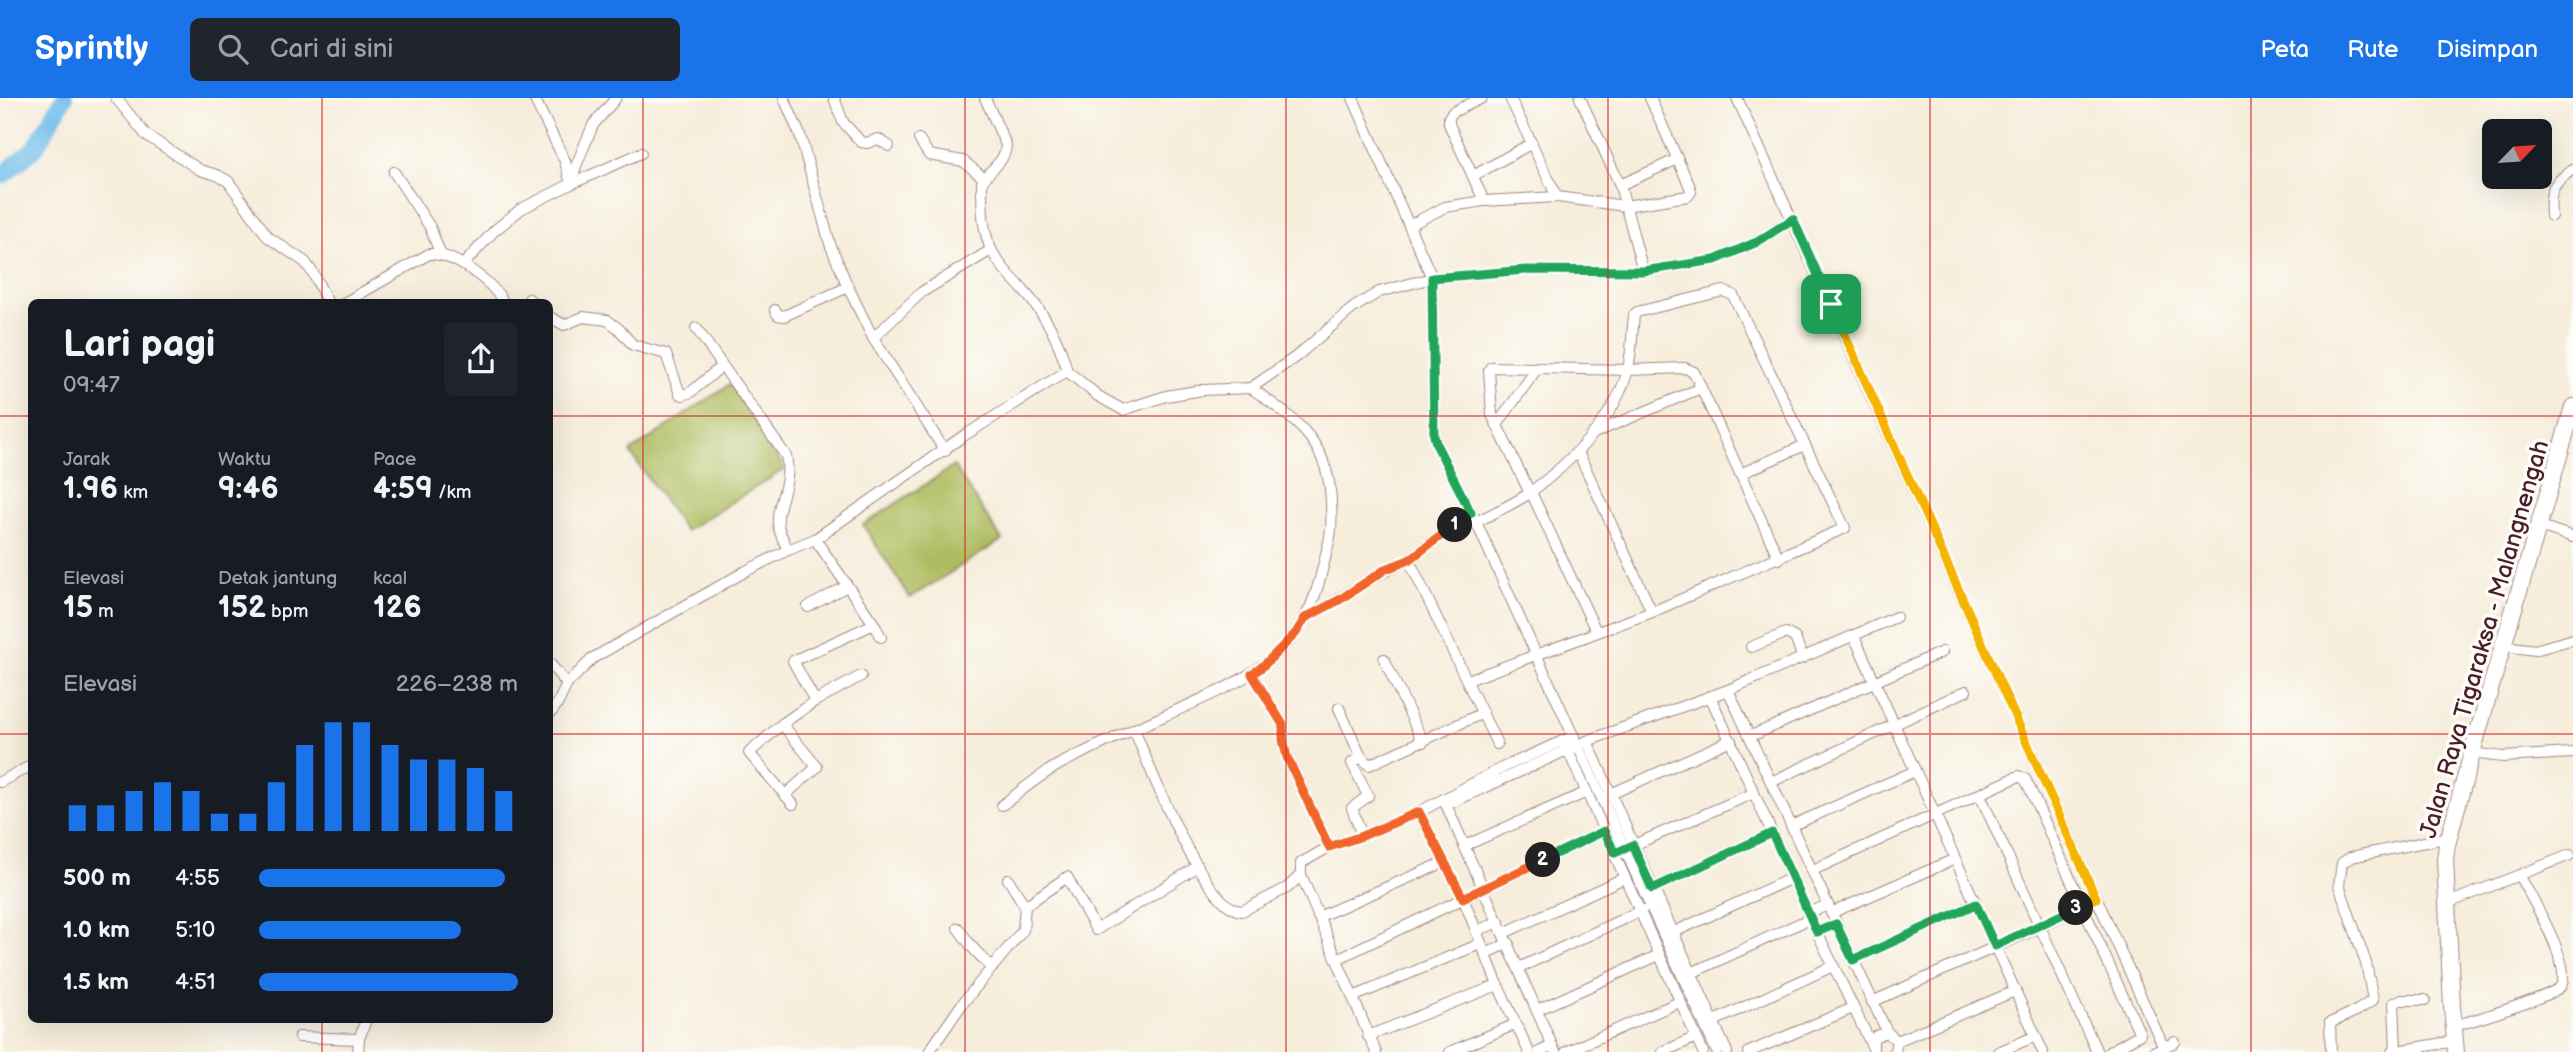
<!DOCTYPE html>
<html lang="id">
<head>
<meta charset="utf-8">
<style>
  :root { --surface:#171b24; --page:#20242c; --text:#f1f3f6; --muted:#9ea1a6; --accent:#1a73e8 }
  body { margin:0; font-family:"Balsamiq Sans",sans-serif; background:var(--page); color:var(--text); height:100vh; display:flex; flex-direction:column; font-size:26px; white-space:nowrap }
  * { box-sizing:border-box; margin:0 }
  p { font-size:23px; color:var(--muted) }
  .icon { flex:none; width:38px; height:38px; fill:none; stroke:currentColor; stroke-width:2; stroke-linecap:round; stroke-linejoin:round }
  .map { position:relative; flex:1; overflow:hidden }
  .panel { position:absolute; left:28px; top:201px; width:525px; height:724px; display:flex; flex-direction:column; background:var(--surface); border-radius:10px; box-shadow:0 7px 28px #0002 }
  .panel>* { flex:none }
  .needle { width:46px; rotate:65deg }
  .tools { position:absolute; left:2482px; top:21px; display:grid; gap:14px }
  .tools a { display:grid; place-items:center; width:70px; height:70px; border-radius:10px; background:var(--surface); box-shadow:0 7px 28px #0002; font-size:35px }
  .pin { position:absolute; display:grid; place-items:center; width:60px; height:60px; color:#fff; margin:-30px; border-radius:14px; box-shadow:0 4px 10px #0006 }
  .km { position:absolute; width:35px; height:35px; margin:-18px; border-radius:50%; background:#222; color:#fff; font-size:19px; line-height:35px; text-align:center }
  .round { display:grid; place-items:center; flex:none; width:74px; height:74px; border-radius:10px; background:var(--page) }
  .summary { display:flex; align-items:center; justify-content:space-between; height:119px; padding:0 35px }
  h1 { font-size:38px; font-weight:700; line-height:52px }
  .stats { display:grid; grid-template-columns:repeat(3,1fr); gap:10px; height:119px; padding:7px 35px }
  .stats div { display:grid; align-content:center }
  .stats b { font-size:30px; font-weight:700 }
  .stats small { font-size:19px; font-weight:400 }
  .stats p { font-size:19px }
  .chart { height:196px; padding:14px 35px }
  .chart p { display:flex; justify-content:space-between }
  .chart svg { width:100%; height:126px; margin-top:7px; stroke:var(--accent); stroke-width:6 }
  ul { padding:0 35px; list-style:none; font-size:23px }
  li { display:grid; grid-template-columns:112px 84px 1fr; align-items:center; height:52px }
  li i { height:18px; border-radius:9px; background:var(--accent) }
  header { display:flex; align-items:center; gap:42px; box-sizing:border-box; height:98px; padding:0 35px; background:var(--accent); color:#fff }
  header strong { font-size:33px }
  nav { display:flex; gap:38px; margin-inline-start:auto; font-size:24px }
  .search { width:490px; height:63px; background:var(--page); display:flex; align-items:center; gap:18px; box-sizing:border-box; padding:0 24px; border-radius:10px; color:var(--muted); font-size:26px }
  .map>svg:first-child { display:block }
</style>
</head>
<body>
<header>
<strong>Sprintly</strong>
<div class="search"><svg class="icon" aria-label="search" viewBox="0 0 24 24"><circle cx="10" cy="10" r="6"/><path d="M15 15l6 6"/></svg>Cari di sini</div>
<nav><a>Peta</a><a>Rute</a><a>Disimpan</a></nav>
</header>
<div class="map">
<svg width="2573" height="954" viewBox="0 0 2573 954">
  <rect width="100%" height="100%" fill="#fdfcf7"/>
  <filter id="ink" filterUnits="userSpaceOnUse"><feTurbulence type="fractalNoise" baseFrequency=".0143" numOctaves="2"/><feDisplacementMap in="SourceGraphic" scale="14" xChannelSelector="R" yChannelSelector="G"/><feConvolveMatrix kernelMatrix="1 2 1 2 8 2 1 2 1" color-interpolation-filters="sRGB"/></filter>
  <filter id="wash" filterUnits="userSpaceOnUse"><feTurbulence type="fractalNoise" baseFrequency=".00686" numOctaves="4" result="noise"/><feDisplacementMap in="SourceGraphic" scale="28" xChannelSelector="R" yChannelSelector="G"/><feGaussianBlur stdDeviation="1.57" result="paint"/><feColorMatrix in="noise" values="0 0 0 0 0 0 0 0 0 0 0 0 0 0 0 0 0 1.4 0 .05"/><feComposite in="paint" operator="in"/></filter>
  <g filter="url(#wash)">
    <rect width="100%" height="100%" fill="#f6edda"/>
    <g fill="#adbc5f" stroke="#7c6e45" stroke-width="2">
      <path d="M730 286 785 371 685 433 630 354Z"/>
      <path d="M954 368 1002 442 910 500 863 427Z"/>
    </g>
    <g fill="none" stroke-linecap="round" stroke-linejoin="round">
      <path stroke="#6fbdea" stroke-width="18" d="M0 76 3 77 35 50 64 0"/>
    </g>
  </g>
  <g filter="url(#ink)">
    <g fill="none" stroke-linecap="round" stroke-linejoin="round">
      <defs>
        <g id="street">
          <path d="M116 0 146 37 200 72 217 77 228 83 268 139 305 164 313 175 328 205"/>
          <path d="M616 0 593 27 576 68 571 86 641 55"/>
          <path d="M784 0 800 37 830 146 848 189 873 240 945 353"/>
          <path d="M834 0 843 24 861 44 867 45 878 41 889 48"/>
          <path d="M1353 0 1432 180 1434 338 1437 348 1476 424 1717 954"/>
          <path d="M1482 0 1453 14 1449 19V26L1484 103"/>
          <path d="M1510 0 1557 99"/>
          <path d="M1580 0 1620 87 1643 173"/>
          <path d="M1737 0 2164 950"/>
          <path d="M919 41 929 57 963 63 984 80"/>
          <path d="M394 74 430 129 440 155"/>
          <path d="M1473 78 1532 45"/>
          <path d="M1620 87 1678 61"/>
          <path d="M2551 118C2549 92 2552 86 2573 71"/>
          <path d="M1410 127 1445 109 1484 103 1557 99 1625 108 1688 98 1691 94 1690 89 1650 0"/>
          <path d="M463 167 494 133 521 111 571 86 565 63 534 0"/>
          <path d="M529 201 533 205"/>
          <path d="M344 205 429 156C453 155 492 183 504 205"/>
          <path d="M775 212 778 217 784 218 848 189"/>
          <path d="M550 219 564 227 583 219 607 222 618 230 633 247 666 256 680 296 683 297 691 294 722 268"/>
          <path d="M696 230 786 358C793 389 773 408 779 431 781 438 785 445 788 452"/>
          <path d="M873 240 922 194 991 152"/>
          <path d="M1067 273 1098 298 1123 312 1166 298 1203 292 1251 290 1297 258 1353 210 1379 194 1432 180 1526 172 1643 173 1715 162 1757 144 1793 121"/>
          <path d="M1497 327 1538 269"/>
          <path d="M1592 336 1701 290"/>
          <path d="M1578 354 1652 514"/>
          <path d="M1740 376 1805 347"/>
          <path d="M1531 394 1596 533"/>
          <path d="M1530 395 1492 317 1489 272 1491 269 1628 272 1685 270 1694 274 1779 461"/>
          <path d="M1471 415 1409 462 1497 646"/>
          <path d="M2540 428 2573 439"/>
          <path d="M808 509 847 488"/>
          <path d="M1305 520C1341 502 1372 477 1409 462"/>
          <path d="M874 526 881 539"/>
          <path d="M1854 538 2043 954"/>
          <path d="M2505 548 2535 552 2573 541"/>
          <path d="M1751 549 1786 535 1795 540 1803 560"/>
          <path d="M1384 561 1423 644"/>
          <path d="M550 566 567 586"/>
          <path d="M1252 576 1283 627V642L1287 658 1329 749"/>
          <path d="M1468 582 1652 514 1845 430 1733 197 1723 193 1637 214 1634 217C1632 235 1632 254 1628 271 1616 321 1568 367 1528 396 1512 407 1493 415 1476 424"/>
          <path d="M1728 592 1887 934"/>
          <path d="M1710 598 1817 834 1872 948"/>
          <path d="M815 603 861 578"/>
          <path d="M1339 610 1361 659 1369 667 1483 615"/>
          <path d="M550 616 558 605 567 586 593 560 746 473 788 452 815 441 962 339 1067 273C1060 243 1044 215 1023 192 1011 178 998 167 990 149 982 129 982 106 982 85 989 70 1005 66 1006 47L985 0"/>
          <path d="M782 626 817 669 785 697 793 706"/>
          <path d="M1134 631C1148 665 1204 812 1242 813L1287 790 1301 777"/>
          <path d="M1751 638 1942 554"/>
          <path d="M1587 643 1727 954"/>
          <path d="M1566 648 1703 954"/>
          <path d="M2471 655 2503 659 2573 655"/>
          <path d="M1361 659 1352 665 1368 698 1352 710 1362 738"/>
          <path d="M0 684 32 667"/>
          <path d="M1771 684 1966 593"/>
          <path d="M785 697 749 655 782 626 815 603 793 563 874 526 815 441"/>
          <path d="M1980 697 2097 954"/>
          <path d="M1604 699 1731 642"/>
          <path d="M1445 704 1555 954"/>
          <path d="M1002 707C1023 692 1044 673 1068 662 1100 646 1132 632 1164 618 1213 596 1265 577 1297 533 1315 508 1321 477 1328 448 1332 434 1332 421 1331 406 1330 344 1297 323 1251 290"/>
          <path d="M1446 707 1587 643 1728 592 1896 519"/>
          <path d="M1419 714 1463 800 1498 887 1529 954"/>
          <path d="M1791 728 1915 673"/>
          <path d="M1464 748 1587 694"/>
          <path d="M1629 749 1754 695"/>
          <path d="M1811 773 2019 678 2025 681 2030 691 2082 807 2096 801"/>
          <path d="M1652 791 1772 735"/>
          <path d="M2448 805 2570 757"/>
          <path d="M1025 808 1067 779 1096 832 1198 768"/>
          <path d="M1808 815 1828 807"/>
          <path d="M1831 815 1955 761"/>
          <path d="M1318 819 1445 764"/>
          <path d="M958 830 971 848 992 870"/>
          <path d="M1476 833 1499 824"/>
          <path d="M1817 834 1836 826"/>
          <path d="M1504 835 1624 780"/>
          <path d="M1672 835 1792 780"/>
          <path d="M1485 856 1509 845"/>
          <path d="M1337 861 1604 733"/>
          <path d="M1853 862 1976 806"/>
          <path d="M1519 870 1642 812"/>
          <path d="M1687 877 1811 820"/>
          <path d="M1353 899 1480 846"/>
          <path d="M1872 904 2040 829 2082 807 2140 936 2109 954"/>
          <path d="M1537 912 1659 857"/>
          <path d="M1712 924 1833 868"/>
          <path d="M2453 928C2469 924 2554 898 2561 888 2573 867 2531 799 2520 779"/>
          <path d="M1368 938 1498 887"/>
          <path d="M299 939 359 941"/>
          <path d="M1897 943 2015 893"/>
          <path d="M1873 951V942L1876 938 1887 934 1897 943 1895 954"/>
          <path d="M2396 953 2394 905 2400 902H2425"/>
          <path d="M358 954 359 941 366 922"/>
          <path d="M929 954 962 906 1023 832 1025 808 1008 781"/>
          <path d="M1376 954 1301 777V765L1329 749 1362 738 1419 714 1504 669 1574 638"/>
          <path d="M1450 954 1516 926"/>
          <path d="M1539 954 1552 948"/>
          <path d="M1566 954 1679 904"/>
          <path d="M1663 954 1696 939"/>
          <path d="M1749 954 1853 910"/>
          <path d="M1998 954 2036 938"/>
          <path d="M2153 954 2175 944"/>
          <path d="M2331 954 2330 925 2358 912 2373 902 2366 865 2339 787 2342 765 2351 759 2449 739"/>
          <path d="M2392 954 2455 943"/>
        </g>
        <path id="primary" d="M2456 954 2452 909 2445 761 2447 747C2485 600 2532 455 2573 309"/>
      </defs>
      <use href="#street" stroke="#a08682" stroke-width="12"/>
      <use href="#primary" stroke="#a08682" stroke-width="18"/>
      <use href="#street" stroke="#fff" stroke-width="10"/>
      <use href="#primary" stroke="#fff" stroke-width="16"/>
    </g>
  </g>
  <g fill="none" stroke-linecap="round" stroke-linejoin="round" filter="url(#ink)">
    <defs>
      <path id="split-1" d="M1455 427 1471 415 1437 348 1434 338 1432 180 1526 172 1643 173 1715 162 1757 144 1793 121 1831 206"/>
      <path id="split-2" d="M1455 427 1409 462 1386 471 1339 502 1305 520 1296 535 1262 569 1252 576 1283 627V642L1287 659 1329 749 1362 738 1419 714 1463 800 1543 762"/>
      <path id="split-3" d="M1543 762 1604 733 1615 755 1633 747 1652 791 1772 735 1817 834 1836 826 1853 862 1976 806 1995 848 2076 810"/>
      <path id="split-4" d="M1831 206 2096 800 2076 810"/>
    </defs>
    <use href="#split-1" stroke="#fff" stroke-width="14"/>
    <use href="#split-2" stroke="#fff" stroke-width="14"/>
    <use href="#split-3" stroke="#fff" stroke-width="14"/>
    <use href="#split-4" stroke="#fff" stroke-width="14"/>
    <use href="#split-1" stroke="#22a559" stroke-width="9"/>
    <use href="#split-2" stroke="#f0652b" stroke-width="9"/>
    <use href="#split-3" stroke="#22a559" stroke-width="9"/>
    <use href="#split-4" stroke="#f5b400" stroke-width="9"/>
  </g>
  <path fill="none" stroke="#d62828" stroke-width="2" stroke-opacity="0.55" d="M322 0V205M643 0V954M965 0V954M1286 0V954M1608 0V954M1930 0V954M2251 0V954M0 318H32M550 318H2573M0 636H32M550 636H2573M322 922V954"/>
  <g text-anchor="middle" stroke-width="7" stroke-linejoin="round" paint-order="stroke">
    <g font-size="24" fill="#4a1f2b" stroke="#fdfcf7">
      <text transform="translate(2484 541) rotate(-74)" y="8">Jalan Raya Tigaraksa - Malangnengah</text>
    </g>
  </g>
</svg>
<div class="tools">
<a><svg class="needle" viewBox="-14 -14 28 28"><path d="M0-13l5 13h-10z" fill="#e53935"/><path d="M0 13l5-13h-10z" fill="#9ea1a6"/></svg></a>
</div>
<div class="pin" style="left:1831px;top:206px;background:#1e9e55"><svg class="icon" aria-label="arrive" viewBox="0 0 24 24"><path d="M6 21V4h12l-3 4 3 4H6"/></svg></div>
<b class="km" style="left:1455px;top:427px">1</b>
<b class="km" style="left:1543px;top:762px">2</b>
<b class="km" style="left:2076px;top:810px">3</b>
<section class="panel">
<div class="summary"><div><h1>Lari pagi</h1><p>09:47</p></div><a class="round"><svg class="icon" aria-label="share" viewBox="0 0 24 24"><path d="M12 15V3M7 8l5-5 5 5M5 13v7h14v-7"/></svg></a></div>
<div class="stats">
<div><p>Jarak</p><b>1.96<small> km</small></b></div>
<div><p>Waktu</p><b>9:46</b></div>
<div><p>Pace</p><b>4:59<small> /km</small></b></div>
</div>
<div class="stats">
<div><p>Elevasi</p><b>15<small> m</small></b></div>
<div><p>Detak jantung</p><b>152<small> bpm</small></b></div>
<div><p>kcal</p><b>126</b></div>
</div>
<div class="chart"><p><span>Elevasi</span>226–238 m</p>
<svg viewBox="0 0 160 44" preserveAspectRatio="none"><path d="M5 44V35M15 44V35M25 44V30M35 44V27M45 44V30M55 44V38M65 44V38M75 44V27M85 44V14M95 44V6M105 44V6M115 44V14M125 44V19M135 44V19M145 44V22M155 44V30"/></svg>
</div>
<ul>
<li><b>500 m</b>4:55<i style="width:95%"></i></li>
<li><b>1.0 km</b>5:10<i style="width:78%"></i></li>
<li><b>1.5 km</b>4:51<i style="width:100%"></i></li>
</ul>
</section>
</div>
</body>
</html>
